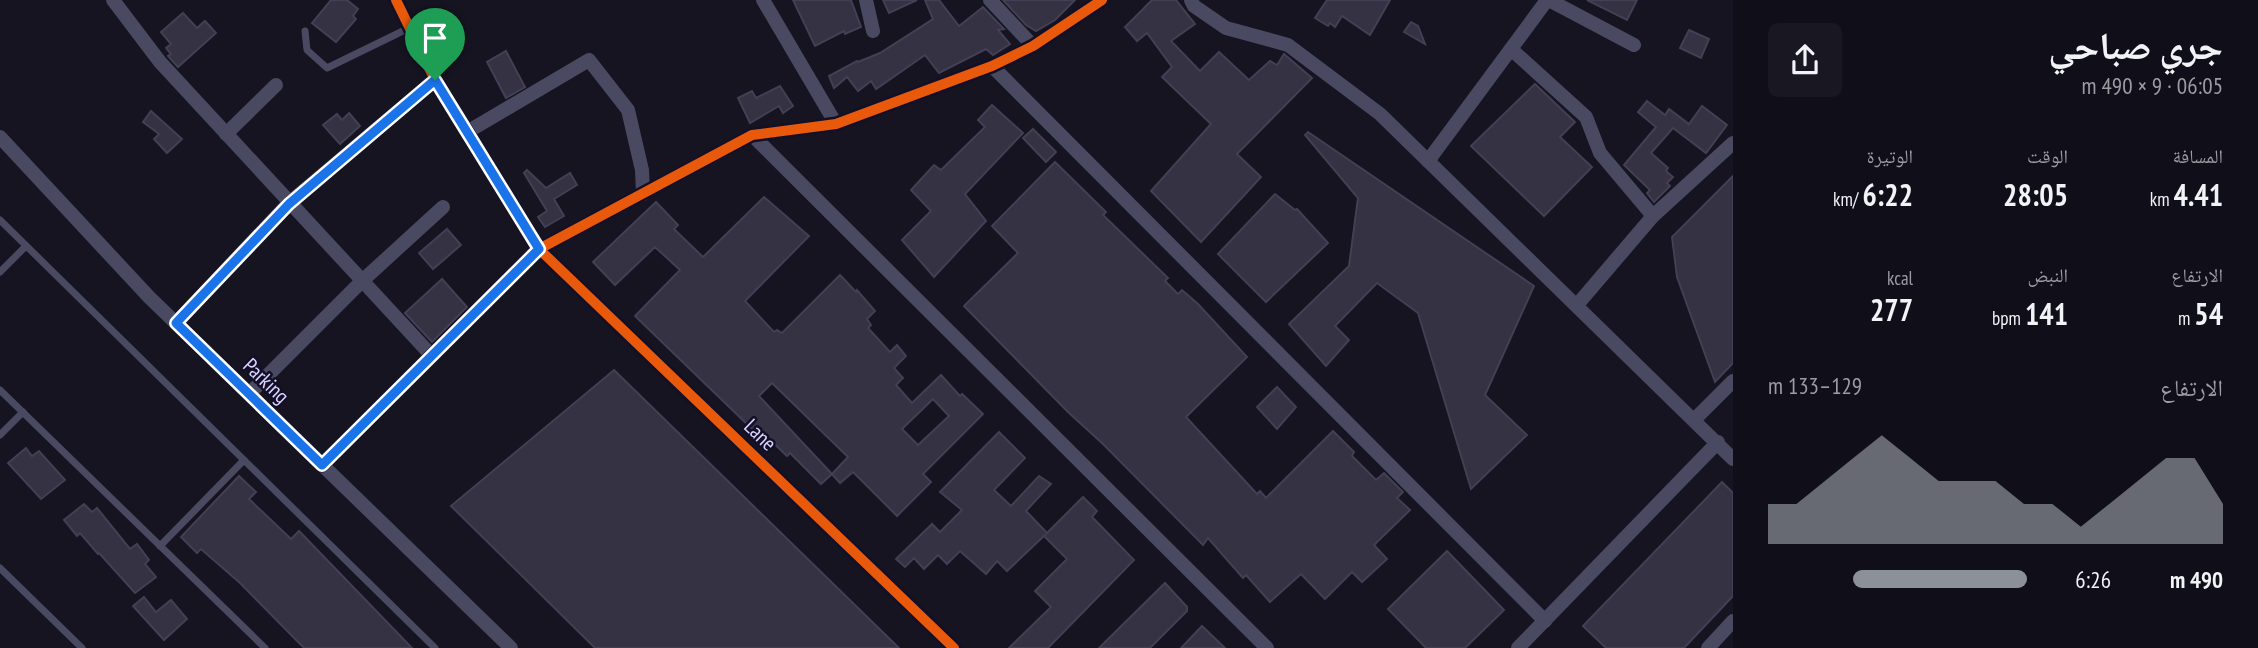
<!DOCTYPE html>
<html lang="ar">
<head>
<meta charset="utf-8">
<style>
  :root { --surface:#100f19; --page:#191822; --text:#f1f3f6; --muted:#9c9ca2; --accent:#8c9099 }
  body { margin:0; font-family:"PT Sans Narrow","Noto Naskh Arabic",sans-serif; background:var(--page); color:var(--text); direction:rtl; height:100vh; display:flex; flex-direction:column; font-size:26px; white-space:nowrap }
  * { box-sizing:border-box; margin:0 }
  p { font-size:23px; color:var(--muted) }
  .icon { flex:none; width:38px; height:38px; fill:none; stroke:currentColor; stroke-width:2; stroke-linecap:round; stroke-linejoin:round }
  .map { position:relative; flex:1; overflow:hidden; direction:ltr }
  .side { display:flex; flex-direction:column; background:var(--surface); width:525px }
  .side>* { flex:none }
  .pin { position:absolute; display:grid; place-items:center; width:60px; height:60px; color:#fff; margin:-72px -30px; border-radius:50% 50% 50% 0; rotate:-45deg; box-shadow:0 0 7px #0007 }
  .pin .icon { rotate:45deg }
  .round { display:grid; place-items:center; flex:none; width:74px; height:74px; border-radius:10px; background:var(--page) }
  .overview { display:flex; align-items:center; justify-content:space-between; height:119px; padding:0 35px }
  h1 { font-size:38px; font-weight:800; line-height:52px }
  .stats { display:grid; grid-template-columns:repeat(3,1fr); gap:10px; height:119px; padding:7px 35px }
  .stats div { display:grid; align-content:center }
  .stats b { font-size:30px; font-weight:800 }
  .stats small { font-size:19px; font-weight:400 }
  .stats p { font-size:19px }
  .chart { height:196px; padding:14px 35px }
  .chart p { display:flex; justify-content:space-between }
  .chart svg { width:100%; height:126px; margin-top:7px; fill:var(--accent); opacity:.7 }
  ul { padding:0 35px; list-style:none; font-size:23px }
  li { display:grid; grid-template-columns:112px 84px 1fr; align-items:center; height:52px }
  li i { height:18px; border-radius:9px; background:var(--accent) }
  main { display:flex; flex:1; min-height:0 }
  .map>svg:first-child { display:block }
</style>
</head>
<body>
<main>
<section class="side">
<div class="overview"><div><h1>جري صباحي</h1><p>06:05 · 9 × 490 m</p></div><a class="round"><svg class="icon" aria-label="share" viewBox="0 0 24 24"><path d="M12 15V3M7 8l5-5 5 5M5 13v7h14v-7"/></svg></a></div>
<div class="stats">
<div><p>المسافة</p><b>4.41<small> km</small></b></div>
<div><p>الوقت</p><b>28:05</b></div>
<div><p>الوتيرة</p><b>6:22<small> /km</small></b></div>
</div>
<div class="stats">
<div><p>الارتفاع</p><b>54<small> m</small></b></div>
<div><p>النبض</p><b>141<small> bpm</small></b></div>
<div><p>kcal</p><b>277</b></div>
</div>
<div class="chart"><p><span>الارتفاع</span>129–133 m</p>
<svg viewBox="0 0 160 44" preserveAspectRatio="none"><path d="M0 44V30L10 30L20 22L30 14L40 6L50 14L60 22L70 22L80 22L90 30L100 30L110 38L120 30L130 22L140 14L150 14L160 30V44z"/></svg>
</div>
<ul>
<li><b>490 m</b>6:26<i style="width:67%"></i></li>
</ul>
</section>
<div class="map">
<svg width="1733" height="648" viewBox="0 0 1733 648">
  <rect width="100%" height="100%" fill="#161421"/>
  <g fill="#343243" stroke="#433f54" stroke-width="2" fill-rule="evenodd">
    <path d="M331 0H347L358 9 353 16 356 19 336 42 312 23Z"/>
    <path d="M793 0H851L861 27 845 34 844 31 815 46Z"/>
    <path d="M883 0H917L889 13Z"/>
    <path d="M925 0H939L959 26 983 7 1004 29 998 30 1010 44 993 55 986 49 939 73 925 55 876 89 871 81 858 91 847 77 834 88 829 76 857 61 858 62 880 53 933 19Z"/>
    <path d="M1003 0H1075L1055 20 1036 31 1026 25Z"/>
    <path d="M1152 0H1176L1195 24 1171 41 1200 71 1219 52 1249 80 1270 61 1277 65 1284 54 1312 78 1237 154 1261 177 1201 242 1151 191 1211 124 1162 77 1172 67 1147 33 1137 41 1125 27Z"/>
    <path d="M1327 0H1390L1370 35 1342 16 1335 27 1330 23 1328 26 1315 18Z"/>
    <path d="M1587 0H1637L1627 20Z"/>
    <path d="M183 13 197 28 205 21 216 33 178 67 168 56 171 54 166 48 171 44 161 32Z"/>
    <path d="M1411 22 1418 26 1425 44 1404 32Z"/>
    <path d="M1689 30 1709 39 1701 58 1680 48Z"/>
    <path d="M506 51 525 87 506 98 487 62Z"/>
    <path d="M1535 84 1575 122 1560 137 1592 167 1544 216 1471 146Z"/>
    <path d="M780 86 793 106 783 113 779 106 750 123 738 98 752 91 756 98Z"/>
    <path d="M1647 101 1665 115 1669 109 1689 124 1702 106 1727 125 1706 153 1673 128 1651 153 1668 168 1666 171 1673 177 1667 183 1670 186 1654 202 1647 193 1650 190 1624 165 1656 127 1638 112Z"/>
    <path d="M992 105 1023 133 965 194 986 221 934 277 902 240 931 211 911 190 934 165 941 170 985 127 978 120Z"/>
    <path d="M151 111 182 139 167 153 154 139 159 134 143 122Z"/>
    <path d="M349 113 360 126 340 144 323 125 337 114 342 120Z"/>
    <path d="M1033 129 1056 152 1046 162 1023 138Z"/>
    <path d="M1308 132 1534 286 1485 395 1527 435 1471 489 1418 313 1377 283 1335 326 1349 340 1326 366 1289 324 1349 266 1358 198 1305 135Z"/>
    <path d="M1055 162 1106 212 1103 215 1168 278 1165 281 1178 294 1182 290 1198 304 1247 357 1186 417 1257 494 1260 491 1266 498 1333 431 1354 452 1352 456 1376 480 1384 473 1403 492 1397 498 1410 510 1374 545 1387 559 1362 582 1352 572 1325 599 1301 574 1270 602 1246 575 1243 578 1208 538 1203 545 1103 444 1068 412 964 306 1018 253 992 226Z"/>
    <path d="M527 170 546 188 570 173 577 185 554 199 564 216 545 227 538 217 547 211 524 173Z"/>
    <path d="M1733 176V363L1715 382 1677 277 1672 237Z"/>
    <path d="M1275 194 1295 210 1297 209 1328 243 1266 302 1218 254Z"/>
    <path d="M764 197 809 236 745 301 774 332 777 330 782 333 840 275 856 292 857 290 875 311 867 319 871 325 868 328 890 352 897 345 906 356 894 368 903 378 896 385 912 403 941 375 960 396 962 394 983 414 923 474 931 482 897 516 853 472 840 483 832 474 821 484 790 453 787 456 756 426 753 430 635 316 680 270 655 247 615 285 593 262 656 202 678 225 674 229 703 257ZM772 383 848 457 832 474 759 396ZM933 399 949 416 918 445 902 429Z"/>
    <path d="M447 229 461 245 433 269 419 253Z"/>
    <path d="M442 279 467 307 432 342 405 313Z"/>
    <path d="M614 370 899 648H595L451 506Z"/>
    <path d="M1277 387 1296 407 1277 429 1257 407Z"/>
    <path d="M999 432 1025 458 994 490 1011 506 1039 476 1051 484 1026 511 1047 533 1083 497 1097 511 1092 517 1134 560 1048 648H1009L1051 607 1035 591 1067 559 1044 536 1046 534 1007 571 997 561 986 574 960 551 947 564 938 555 924 569 914 558 905 567 896 559 932 524 940 532 962 510 940 492Z"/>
    <path d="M26 448 32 456 39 451 65 480 41 499 8 463Z"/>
    <path d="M239 476 256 492 249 499 291 539 299 531 412 648H304L240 583 201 549 197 553 181 537Z"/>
    <path d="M1722 482 1733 493V596L1684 648H1606L1583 626Z"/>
    <path d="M84 504 92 512 97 508 130 549 137 544 149 560 145 564 156 577 135 593 99 553 98 554 80 533 77 536 64 520Z"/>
    <path d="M1447 551 1504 610 1465 648H1426L1388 609Z"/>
    <path d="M1165 583 1187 607V611L1150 648H1099Z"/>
    <path d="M144 597 156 612 171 600 187 619 164 640 133 606Z"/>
    <path d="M1202 626 1225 648H1181Z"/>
  </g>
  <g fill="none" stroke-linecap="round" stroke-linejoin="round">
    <g stroke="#4a4962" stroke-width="7">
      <path d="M305 31 307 50 327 68 409 28"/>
      <path d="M0 220 435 648"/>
      <path d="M0 272 26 246"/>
      <path d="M0 390 265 648"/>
      <path d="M0 435 23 412"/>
      <path d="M160 546 244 460"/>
      <path d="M0 568 82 648"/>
    </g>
    <g stroke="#4a4962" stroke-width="14">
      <path d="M113 0 160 62 432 356"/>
      <path d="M396 0 435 80 539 249 954 648"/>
      <path d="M763 0 836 124"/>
      <path d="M866 0 873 31"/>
      <path d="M990 0 1033 46"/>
      <path d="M1191 0 1194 6 1226 28 1288 45 1380 114 1733 459"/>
      <path d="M1549 0 1634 45"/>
      <path d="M1511 49 1586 117 1600 153 1653 216"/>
      <path d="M992 66 1545 621"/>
      <path d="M467 132 589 60 628 110 642 170 643 194"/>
      <path d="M226 134 276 85"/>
      <path d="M752 135 1267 648"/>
      <path d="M0 137 149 297 511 648"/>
      <path d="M1428 161 1547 0"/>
      <path d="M1577 305 1653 216 1733 143"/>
      <path d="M176 323 289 203 435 80"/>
      <path d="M249 394 362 281 443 207"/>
      <path d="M1695 419 1733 381"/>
      <path d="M322 465 539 249 752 135 836 124 992 66 1033 46 1102 0"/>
      <path d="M1518 648 1718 442"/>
      <path d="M1708 648 1733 621"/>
    </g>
    <defs>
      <g id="cycleway">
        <path d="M396 0 435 80 539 249 954 648"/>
        <path d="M322 465 539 249 752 135 836 124 992 66 1033 46 1102 0"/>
      </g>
    </defs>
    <use href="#cycleway" stroke="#130f26" stroke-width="15"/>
    <use href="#cycleway" stroke="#e8590c" stroke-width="10"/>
  </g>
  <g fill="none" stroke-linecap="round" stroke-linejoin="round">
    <defs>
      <path id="route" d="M435 80 539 249 322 465 176 323 289 204Z"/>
    </defs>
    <use href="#route" stroke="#fff" stroke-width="14"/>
    <use href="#route" stroke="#1a73e8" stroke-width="9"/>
  </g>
  <g text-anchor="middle" stroke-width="5" stroke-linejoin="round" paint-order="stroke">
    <g font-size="21" fill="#d9d4ff" stroke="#130f26">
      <text transform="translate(266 381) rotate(44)" y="7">Parking</text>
      <text transform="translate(760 435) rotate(44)" y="7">Lane</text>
    </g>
  </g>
</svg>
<div class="pin" style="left:435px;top:80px;background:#1e9e55"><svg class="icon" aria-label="arrive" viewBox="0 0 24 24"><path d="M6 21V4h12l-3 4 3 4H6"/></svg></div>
</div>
</main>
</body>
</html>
